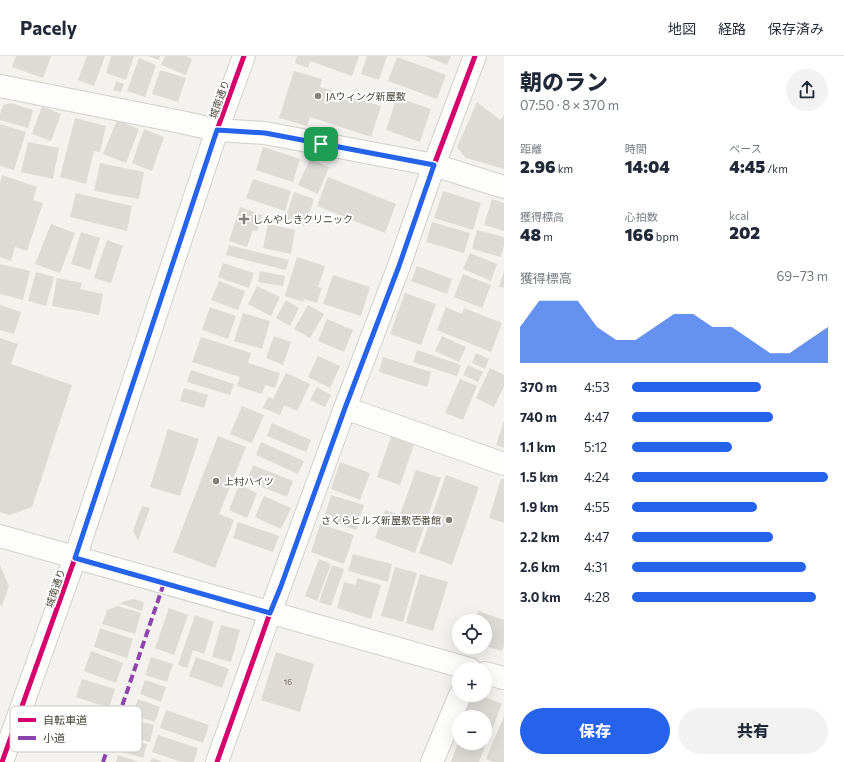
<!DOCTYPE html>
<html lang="ja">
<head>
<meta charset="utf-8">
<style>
  :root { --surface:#fff; --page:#f2f2f3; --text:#1f2937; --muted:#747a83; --line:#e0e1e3; --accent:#2563eb }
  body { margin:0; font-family:Commissioner,"Noto Sans JP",sans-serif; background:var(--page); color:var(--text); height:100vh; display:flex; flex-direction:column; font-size:15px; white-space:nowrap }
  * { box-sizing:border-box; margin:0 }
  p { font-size:13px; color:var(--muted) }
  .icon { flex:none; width:22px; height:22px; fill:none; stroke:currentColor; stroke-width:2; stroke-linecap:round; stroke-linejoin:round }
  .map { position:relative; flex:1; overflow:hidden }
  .details { display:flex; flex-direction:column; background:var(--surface); width:340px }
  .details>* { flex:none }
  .controls { position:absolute; left:452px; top:558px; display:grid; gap:8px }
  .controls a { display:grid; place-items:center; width:40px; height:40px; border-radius:50%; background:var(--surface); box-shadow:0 4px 16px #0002; font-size:20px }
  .pin { position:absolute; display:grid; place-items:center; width:34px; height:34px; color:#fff; margin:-17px; border-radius:8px; box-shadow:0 2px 6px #0006 }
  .round { display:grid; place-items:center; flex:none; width:42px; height:42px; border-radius:21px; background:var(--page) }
  .overview { display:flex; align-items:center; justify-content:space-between; height:68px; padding:0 16px }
  h1 { font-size:22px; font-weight:800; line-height:30px }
  .stats { display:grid; grid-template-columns:repeat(3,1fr); gap:6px; height:68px; padding:4px 16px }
  .stats div { display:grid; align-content:center }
  .stats b { font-size:17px; font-weight:800 }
  .stats small { font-size:11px; font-weight:400 }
  .stats p { font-size:11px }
  .chart { height:112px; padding:8px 16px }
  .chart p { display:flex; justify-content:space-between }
  .chart svg { width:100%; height:72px; margin-top:4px; fill:var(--accent); opacity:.7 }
  .primary-button { display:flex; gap:8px; margin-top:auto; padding:8px 16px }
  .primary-button a { flex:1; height:46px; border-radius:24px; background:var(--accent); color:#fff; font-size:16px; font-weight:800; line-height:46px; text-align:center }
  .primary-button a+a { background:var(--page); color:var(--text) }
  ul { padding:0 16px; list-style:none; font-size:13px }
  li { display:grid; grid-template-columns:64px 48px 1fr; align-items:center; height:30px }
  li i { height:10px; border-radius:5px; background:var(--accent) }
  header { display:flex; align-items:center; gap:24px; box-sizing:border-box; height:56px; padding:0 20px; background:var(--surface); border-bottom:1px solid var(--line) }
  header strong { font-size:19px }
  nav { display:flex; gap:22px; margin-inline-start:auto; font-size:14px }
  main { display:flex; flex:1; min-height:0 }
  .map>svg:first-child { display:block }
</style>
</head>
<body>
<header>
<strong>Pacely</strong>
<nav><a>地図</a><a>経路</a><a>保存済み</a></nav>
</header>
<main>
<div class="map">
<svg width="504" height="706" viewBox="0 0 504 706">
  <rect width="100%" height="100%" fill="#f4f2ee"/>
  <g fill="#dedbd6">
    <path d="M16 0H51L43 22 12 11Z"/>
    <path d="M87 0H105L94 30 78 24Z"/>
    <path d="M111 0H134L126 24 106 17Z"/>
    <path d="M148 0H160L159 4Z"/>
    <path d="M165 0H186L192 3 186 19 161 9Z"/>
    <path d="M297 0H359L352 20 310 5 308 12 295 7Z"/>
    <path d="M367 0H387L379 24 361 18Z"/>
    <path d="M425 0H451L447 9Z"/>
    <path d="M397 1 446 19 437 43 388 25Z"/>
    <path d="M139 2 156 9 145 41 127 35Z"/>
    <path d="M160 14 186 22 178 46 152 38Z"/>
    <path d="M294 15 322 23 320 31 381 50 371 81 310 61 307 70 279 62Z"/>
    <path d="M116 25 124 28 121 36 113 34Z"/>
    <path d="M397 41 431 53 420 86 386 74Z"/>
    <path d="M477 46 500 64 504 59V113L466 102 457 91Z"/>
    <path d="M11 47 33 54 28 72 0 64V58L3 49Z"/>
    <path d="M42 50 61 58 51 85 32 78Z"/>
    <path d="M75 62 106 70 100 96 94 95 86 128 60 121Z"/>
    <path d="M117 64 139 73 126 107 103 98Z"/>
    <path d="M0 68 26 76 14 114 0 110Z"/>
    <path d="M144 73 164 81 152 115 132 107Z"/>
    <path d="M28 86 59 92 53 123 21 116Z"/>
    <path d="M263 91 300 103 293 126 256 114Z"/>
    <path d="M310 103 329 111 318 138 298 129Z"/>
    <path d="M100 107 144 116 139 143 94 135Z"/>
    <path d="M2 119 37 131 33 144 43 147 27 195 15 191 11 205 0 201V127Z"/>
    <path d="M328 121 396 148 385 177 317 150Z"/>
    <path d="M253 123 291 135 285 155 246 142Z"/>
    <path d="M443 135 481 147 473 174 434 162Z"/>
    <path d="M294 136 314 143 305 170 285 163Z"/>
    <path d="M76 137 132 150 127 175 70 161Z"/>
    <path d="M492 143 504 147V175L484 169Z"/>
    <path d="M240 151 262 159 257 175 253 174 247 191 229 185Z"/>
    <path d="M432 166 470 177 464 197 426 186Z"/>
    <path d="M51 168 75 177 60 217 35 208Z"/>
    <path d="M268 168 295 174 291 198 263 192Z"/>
    <path d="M477 174 504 181V189L501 201 472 193Z"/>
    <path d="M81 176 100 182 90 214 71 208Z"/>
    <path d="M107 184 123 190 111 227 94 222Z"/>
    <path d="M229 189 289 204 286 214 226 199Z"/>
    <path d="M470 197 497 208 491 225 463 213Z"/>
    <path d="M297 201 325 210 318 231 322 232 317 247 304 243 303 246 285 240Z"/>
    <path d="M223 207 254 217 249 232 218 221Z"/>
    <path d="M0 208 30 215 23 244 0 238Z"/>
    <path d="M417 210 452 223 447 238 411 225Z"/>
    <path d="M260 215 285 220 283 230 258 226Z"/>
    <path d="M504 215V232L499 231Z"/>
    <path d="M36 216 54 221 46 250 28 245Z"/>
    <path d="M463 218 491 229 482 252 454 241Z"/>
    <path d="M333 219 370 231 361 260 323 248Z"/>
    <path d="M57 222 82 227 80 233 103 238 99 259 52 250Z"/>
    <path d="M219 225 245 235 238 254 211 244Z"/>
    <path d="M257 230 280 241 271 260 248 248Z"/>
    <path d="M405 237 436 248 421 289 390 278Z"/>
    <path d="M286 244 299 252 290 270 276 262Z"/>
    <path d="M0 249 21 256 14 278 0 274Z"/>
    <path d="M308 249 324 258 310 282 294 273Z"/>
    <path d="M210 251 236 260 228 283 202 274Z"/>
    <path d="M446 251 462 258 464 252 502 267 491 296 437 274Z"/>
    <path d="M243 257 270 265 262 293 234 285Z"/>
    <path d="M327 263 353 274 344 296 318 285Z"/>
    <path d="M274 280 291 286 283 309 266 302Z"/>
    <path d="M442 280 466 291 459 306 435 295Z"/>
    <path d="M201 281 251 297 248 307 280 317 275 332 265 329 262 338 237 330 240 321 192 306Z"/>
    <path d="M0 282 18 288 11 308 72 329 32 451 10 459 0 456Z"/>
    <path d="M417 294 461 309 457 320 413 306Z"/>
    <path d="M476 297 489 303 485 313 472 307Z"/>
    <path d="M318 300 340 310 330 332 308 321Z"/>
    <path d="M383 301 431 316 427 331 379 316Z"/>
    <path d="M468 309 483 316 478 326 463 319Z"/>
    <path d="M490 312 504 319V330L494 351 476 342Z"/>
    <path d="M191 314 234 328 230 339 187 326Z"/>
    <path d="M286 317 310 328 297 355 284 349 280 359 263 352 268 341 273 343Z"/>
    <path d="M460 323 477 330 463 364 445 357Z"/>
    <path d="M317 331 331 339 325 351 310 344Z"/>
    <path d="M184 332 208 339 204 352 180 345Z"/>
    <path d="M242 350 264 359 252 387 230 378Z"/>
    <path d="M504 365V392L496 389Z"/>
    <path d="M272 367 311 384 306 396 267 380Z"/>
    <path d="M168 373 199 383 180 440 150 431Z"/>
    <path d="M392 378 415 386 400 429 377 421Z"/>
    <path d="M218 380 246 391 219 458 234 464 215 512 173 496Z"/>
    <path d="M261 386 304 405 298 418 256 399Z"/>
    <path d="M340 406 370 417 360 444 331 433Z"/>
    <path d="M253 409 293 425 287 441 247 425Z"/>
    <path d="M416 414 441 422 415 497 375 482 385 454 400 459Z"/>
    <path d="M446 419 479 431 452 509 419 497Z"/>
    <path d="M501 423H504V467L489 462Z"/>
    <path d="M239 429 257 437 247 462 229 454Z"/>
    <path d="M331 439 364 449 356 474 324 463Z"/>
    <path d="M264 440 291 452 281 473 255 461Z"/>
    <path d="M142 450 150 452 138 485 133 475Z"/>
    <path d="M238 466 279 480 273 496 233 482Z"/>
    <path d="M320 468 354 479 344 508 311 496Z"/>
    <path d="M353 498 392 508 388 526 348 515Z"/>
    <path d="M319 503 331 508 317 545 305 540Z"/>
    <path d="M0 509 9 530 2 550 0 549Z"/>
    <path d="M332 509 344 513 331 550 319 546Z"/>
    <path d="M395 511 417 517 403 566 381 560Z"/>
    <path d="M420 518 448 526 433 575 406 567Z"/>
    <path d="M357 522 381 529 371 563 337 552 344 526 356 529Z"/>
    <path d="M133 543 144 546 142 555 119 547Z"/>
    <path d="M118 550 141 557 135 578 102 568 107 554Z"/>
    <path d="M169 552 188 559 174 599 155 592Z"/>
    <path d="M478 555 504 564V589L502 595 485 590V565H475Z"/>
    <path d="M195 559 214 566 204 598 193 594 187 612 178 609Z"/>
    <path d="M221 569 240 574 231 606 212 601Z"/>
    <path d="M100 572 133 583 127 602 94 591Z"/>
    <path d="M91 595 123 607 116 627 84 615Z"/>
    <path d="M276 596 314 608 300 656 261 644Z"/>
    <path d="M151 601 173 608 167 626 145 619Z"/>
    <path d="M196 601 229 613 222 632 189 620Z"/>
    <path d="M82 623 115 633 109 652 76 641Z"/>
    <path d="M145 624 166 631 161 646 140 638Z"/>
    <path d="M467 639H480L502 648 479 706H451L458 687H485V661H459V681L452 679Z"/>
    <path d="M138 643 160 651 155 666 132 659Z"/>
    <path d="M166 654 209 669 203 687 160 672Z"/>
    <path d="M504 660V706H493L486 703Z"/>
    <path d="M129 662 154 669 150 686 125 679Z"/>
    <path d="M158 679 198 692 194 706H181L152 696Z"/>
    <path d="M125 682 147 688 143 702 121 696Z"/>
    <path d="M118 699 139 706H116Z"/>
    <path d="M152 702 163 706H150Z"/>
  </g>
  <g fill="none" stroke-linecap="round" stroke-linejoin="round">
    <defs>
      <g id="minor">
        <path d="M0 30 181 66 217 74 265 77 434 109 504 131"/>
        <path d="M345 352 504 408"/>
        <path d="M0 480 470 613"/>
        <path d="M485 617 504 622"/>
        <path d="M2 706 75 502 217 74 244 0"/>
        <path d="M217 706 270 557 345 352 399 210 434 109 475 0"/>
        <path d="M432 706 460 639"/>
      </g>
    </defs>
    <use href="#minor" stroke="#d2d0cb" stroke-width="24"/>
    <use href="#minor" stroke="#fdfdfc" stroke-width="22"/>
    <path stroke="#8e44ad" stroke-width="4" stroke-dasharray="8 4" stroke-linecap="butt" d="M103 706 164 527"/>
    <defs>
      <g id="cycleway">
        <path d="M2 706 75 502 217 74 244 0"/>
        <path d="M217 706 270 557 345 352 399 210 434 109 475 0"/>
      </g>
    </defs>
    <use href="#cycleway" stroke="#fff" stroke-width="8"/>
    <use href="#cycleway" stroke="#d6006c" stroke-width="5"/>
  </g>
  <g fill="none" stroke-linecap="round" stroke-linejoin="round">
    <defs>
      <path id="route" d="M217 74 265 77 434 109 399 210 345 352 281 530 270 557 75 502Z"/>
    </defs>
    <use href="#route" stroke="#fff" stroke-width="8"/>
    <use href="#route" stroke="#2563eb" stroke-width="5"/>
  </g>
  <g fill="#868178" stroke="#fff" stroke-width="1.5">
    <circle cx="318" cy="40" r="4"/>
    <path d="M242 157h4v4h4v4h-4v4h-4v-4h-4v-4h4z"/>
    <circle cx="216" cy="425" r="4"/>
    <circle cx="449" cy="464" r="4"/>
  </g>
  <g text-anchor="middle" stroke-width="4" stroke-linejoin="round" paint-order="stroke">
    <g font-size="8" fill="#706a61">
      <text x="288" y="629">16</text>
    </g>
    <g font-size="10" fill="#4b4439" stroke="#fff" text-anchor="start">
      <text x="326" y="44">JAウィング新屋敷</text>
      <text x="253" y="167">しんやしきクリニック</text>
      <text x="224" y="429">上村ハイツ</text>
      <text x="441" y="468" text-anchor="end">さくらヒルズ新屋敷壱番館</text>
    </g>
    <g font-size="10" fill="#4b4439" stroke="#fff">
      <text transform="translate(219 43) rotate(-70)" y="4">城南通り</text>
      <text transform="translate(55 532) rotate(-71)" y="4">城南通り</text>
    </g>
  </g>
  <rect x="10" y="650" width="132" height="46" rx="6" fill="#fff" stroke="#c9c7c4" stroke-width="1"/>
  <rect x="18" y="662" width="18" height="4" fill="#d6006c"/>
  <rect x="18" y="680" width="18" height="4" fill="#8e44ad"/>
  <g font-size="11" fill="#4b4439">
    <text x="43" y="668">自転車道</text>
    <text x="43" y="686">小道</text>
  </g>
</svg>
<div class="controls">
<a><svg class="icon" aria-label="locate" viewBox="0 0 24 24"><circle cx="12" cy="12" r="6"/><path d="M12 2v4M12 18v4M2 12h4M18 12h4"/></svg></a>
<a>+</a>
<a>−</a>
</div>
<div class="pin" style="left:321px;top:88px;background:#1e9e55"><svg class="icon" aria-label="arrive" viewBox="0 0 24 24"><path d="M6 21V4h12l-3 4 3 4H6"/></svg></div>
</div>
<section class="details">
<div class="overview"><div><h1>朝のラン</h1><p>07:50 · 8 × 370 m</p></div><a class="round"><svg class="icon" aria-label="share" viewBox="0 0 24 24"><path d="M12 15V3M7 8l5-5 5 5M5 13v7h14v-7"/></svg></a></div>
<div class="stats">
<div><p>距離</p><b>2.96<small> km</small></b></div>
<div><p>時間</p><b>14:04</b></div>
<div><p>ペース</p><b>4:45<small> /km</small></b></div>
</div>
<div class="stats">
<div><p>獲得標高</p><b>48<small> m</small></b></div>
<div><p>心拍数</p><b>166<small> bpm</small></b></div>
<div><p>kcal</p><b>202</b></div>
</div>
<div class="chart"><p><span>獲得標高</span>69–73 m</p>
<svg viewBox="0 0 160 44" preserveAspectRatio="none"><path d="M0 44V22L10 6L20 6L30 6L40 22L50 30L60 30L70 22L80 14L90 14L100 22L110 22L120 30L130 38L140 38L150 30L160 22V44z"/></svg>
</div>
<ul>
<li><b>370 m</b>4:53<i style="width:66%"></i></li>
<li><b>740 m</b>4:47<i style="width:72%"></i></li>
<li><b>1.1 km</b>5:12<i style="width:51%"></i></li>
<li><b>1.5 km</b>4:24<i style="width:100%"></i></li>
<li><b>1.9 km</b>4:55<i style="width:64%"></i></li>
<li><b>2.2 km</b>4:47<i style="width:72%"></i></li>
<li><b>2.6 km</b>4:31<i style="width:89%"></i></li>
<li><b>3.0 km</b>4:28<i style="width:94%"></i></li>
</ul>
<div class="primary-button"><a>保存</a><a>共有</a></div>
</section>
</main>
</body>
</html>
